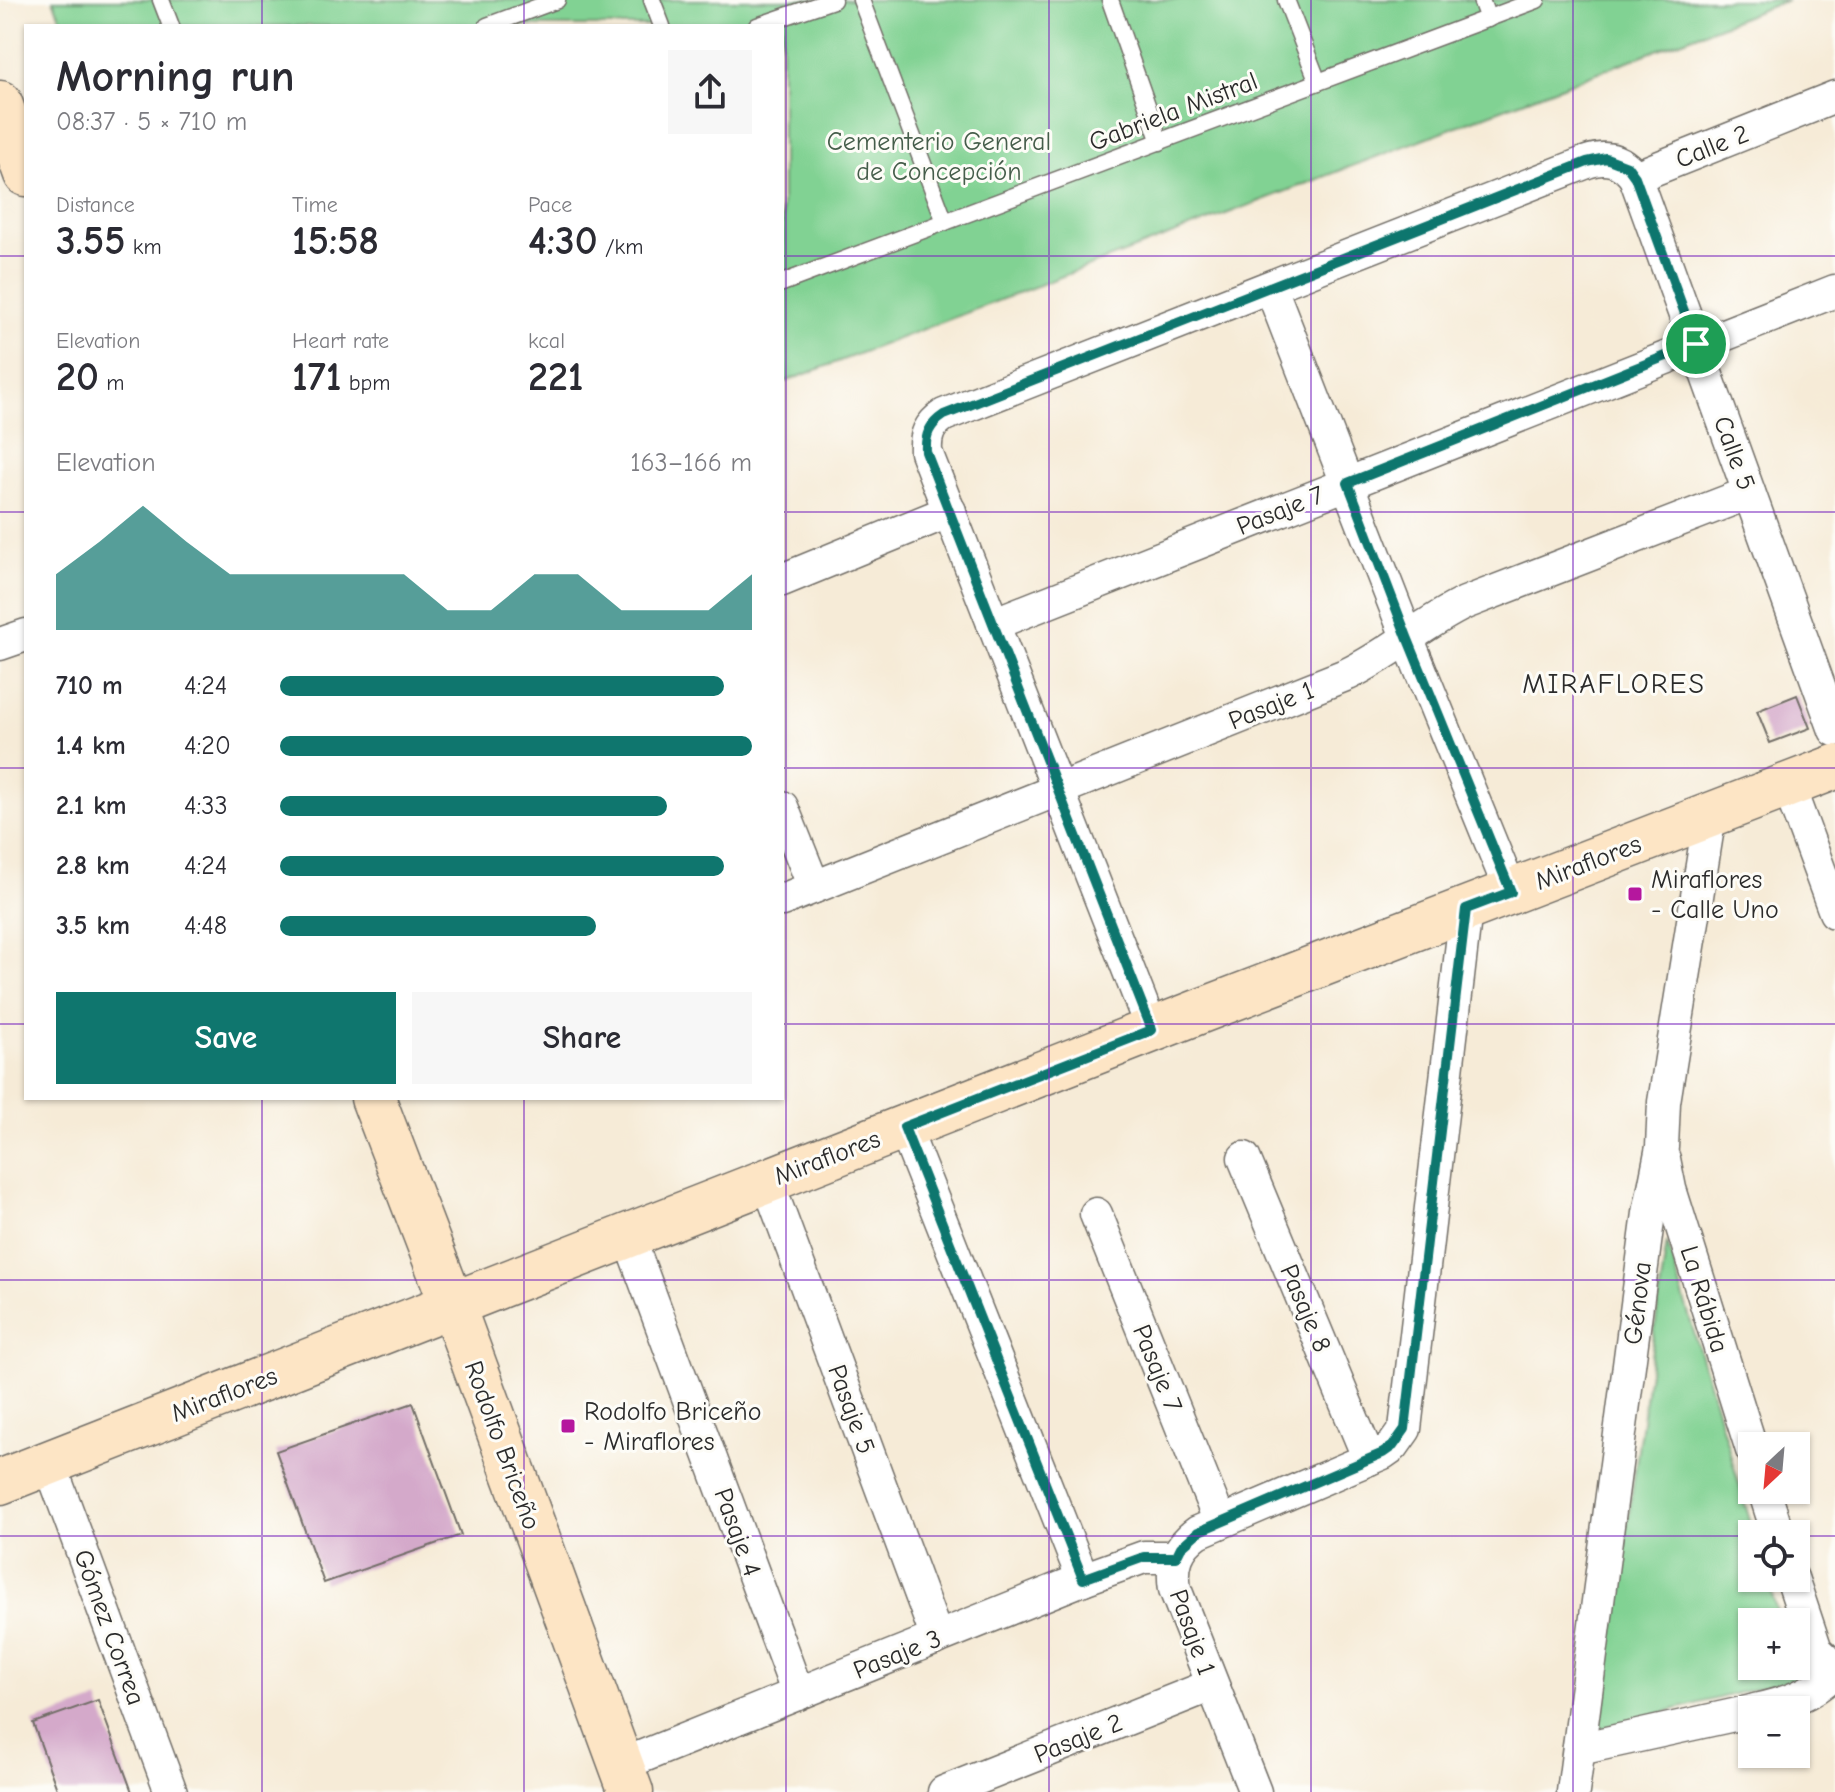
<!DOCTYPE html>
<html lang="en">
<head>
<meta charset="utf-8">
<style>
  :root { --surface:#fff; --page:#f7f7f7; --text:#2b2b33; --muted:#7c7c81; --accent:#0f766e }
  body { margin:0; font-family:"Comic Neue",sans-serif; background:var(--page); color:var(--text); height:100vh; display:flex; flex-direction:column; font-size:30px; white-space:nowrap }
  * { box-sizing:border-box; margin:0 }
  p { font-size:26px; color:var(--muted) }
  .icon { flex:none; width:44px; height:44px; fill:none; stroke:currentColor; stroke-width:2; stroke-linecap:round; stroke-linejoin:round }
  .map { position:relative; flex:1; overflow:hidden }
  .side { position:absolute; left:24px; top:24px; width:760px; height:1076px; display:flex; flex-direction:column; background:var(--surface); border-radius:0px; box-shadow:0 2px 6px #0004 }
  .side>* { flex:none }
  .needle { width:52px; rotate:206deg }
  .tools { position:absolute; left:1738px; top:1432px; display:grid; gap:16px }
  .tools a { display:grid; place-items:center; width:72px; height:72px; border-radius:0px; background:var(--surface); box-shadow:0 2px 6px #0004; font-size:40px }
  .pin { position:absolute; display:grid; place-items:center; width:68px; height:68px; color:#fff; margin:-34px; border:4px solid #fff; border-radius:50%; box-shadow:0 2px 8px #0007 }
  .round { display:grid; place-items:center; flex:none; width:84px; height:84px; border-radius:0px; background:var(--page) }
  .overview { display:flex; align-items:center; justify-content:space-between; height:136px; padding:0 32px }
  h1 { font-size:44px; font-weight:700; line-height:60px }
  .stats { display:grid; grid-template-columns:repeat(3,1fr); gap:12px; height:136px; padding:8px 32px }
  .stats div { display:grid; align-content:center }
  .stats b { font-size:40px; font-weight:700 }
  .stats small { font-size:22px; font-weight:400 }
  .stats p { font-size:22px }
  .chart { height:224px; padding:16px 32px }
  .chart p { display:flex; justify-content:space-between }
  .chart svg { width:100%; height:144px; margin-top:8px; fill:var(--accent); opacity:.7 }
  .cta { display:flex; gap:16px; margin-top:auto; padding:16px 32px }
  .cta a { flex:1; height:92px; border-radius:0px; background:var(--accent); color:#fff; font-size:32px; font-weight:700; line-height:92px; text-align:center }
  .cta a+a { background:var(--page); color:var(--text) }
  ul { padding:0 32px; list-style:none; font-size:26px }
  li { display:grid; grid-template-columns:128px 96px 1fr; align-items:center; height:60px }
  li i { height:20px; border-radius:10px; background:var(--accent) }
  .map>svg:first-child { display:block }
</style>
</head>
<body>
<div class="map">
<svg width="1835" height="1792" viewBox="0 0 1835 1792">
  <rect width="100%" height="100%" fill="#fdfcf7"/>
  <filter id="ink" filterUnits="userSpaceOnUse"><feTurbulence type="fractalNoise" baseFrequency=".0125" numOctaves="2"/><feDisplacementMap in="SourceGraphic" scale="16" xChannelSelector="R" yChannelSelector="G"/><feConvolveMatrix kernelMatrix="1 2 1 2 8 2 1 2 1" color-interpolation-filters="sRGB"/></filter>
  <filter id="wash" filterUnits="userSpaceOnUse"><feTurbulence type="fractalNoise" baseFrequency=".006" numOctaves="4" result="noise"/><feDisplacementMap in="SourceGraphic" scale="32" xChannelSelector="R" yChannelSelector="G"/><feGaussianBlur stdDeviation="1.8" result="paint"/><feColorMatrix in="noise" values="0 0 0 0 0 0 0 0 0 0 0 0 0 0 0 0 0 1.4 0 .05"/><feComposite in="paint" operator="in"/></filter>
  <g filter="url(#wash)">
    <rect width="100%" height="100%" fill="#f6ebd7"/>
    <g fill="#81d293" stroke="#567e5f" stroke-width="2">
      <path d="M53 0H1788L782 383V26H64Z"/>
      <path d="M1667 1242 1754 1534 1752 1578H1767L1780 1622H1752V1666H1793L1796 1678 1599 1729Z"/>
    </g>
    <g id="blocks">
      <g fill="#d4a9ca">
        <path d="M1797 695 1810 728 1770 743 1757 711Z"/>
        <path d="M413 1403 461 1535 324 1583 276 1451Z"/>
        <path d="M98 1700 132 1792H58L33 1723Z"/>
      </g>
    </g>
  </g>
  <g filter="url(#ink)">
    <use href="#blocks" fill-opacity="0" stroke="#726e67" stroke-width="2"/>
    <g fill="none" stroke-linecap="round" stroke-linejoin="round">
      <defs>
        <g id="lane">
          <path d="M161 0 171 26"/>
          <path d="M652 0 662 26"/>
          <path d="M861 0 945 222"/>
          <path d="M1110 0 1160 142"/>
          <path d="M1286 0 1318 82"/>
          <path d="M1481 0 1488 19"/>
          <path d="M487 26 557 0"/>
          <path d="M757 26 833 0"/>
          <path d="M782 283 1537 0"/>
        </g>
        <g id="street">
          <path d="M1635 177 1835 97"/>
          <path d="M1271 288 1407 637 1511 892"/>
          <path d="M782 580 950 511"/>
          <path d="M993 624 1835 291"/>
          <path d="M0 644 26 635"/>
          <path d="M1788 785 1835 912"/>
          <path d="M782 807 814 887"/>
          <path d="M782 900 1348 674C1390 654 1423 623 1465 603L1749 493"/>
          <path d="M1152 1030 926 452C925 435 929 425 944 415L1587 162C1607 155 1622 160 1635 177L1835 730"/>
          <path d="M904 1127 1083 1579"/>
          <path d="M1244 1158 1369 1459"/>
          <path d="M1664 1159 1670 1189 1752 1450"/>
          <path d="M767 1180 937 1638"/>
          <path d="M1096 1214 1220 1522"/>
          <path d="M628 1235 798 1694"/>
          <path d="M49 1462 171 1792"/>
          <path d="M1764 1490 1778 1534"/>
          <path d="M1792 1578 1816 1650 1835 1668"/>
          <path d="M1755 1710C1787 1703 1812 1695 1835 1671"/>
          <path d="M1579 1749 1752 1711"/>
          <path d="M621 1765 1083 1579 1144 1557H1176"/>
          <path d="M944 1792 1212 1685"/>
          <path d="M1255 1792 1175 1589C1171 1564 1177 1547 1198 1532L1383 1453 1393 1446 1405 1429 1466 909"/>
          <path d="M1573 1792 1649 1213 1662 1147 1664 1102 1710 815"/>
        </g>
        <g id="secondary">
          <path d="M0 103 26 174"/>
          <path d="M373 1098 452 1304 631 1792"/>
          <path d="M0 1482 1198 1012 1835 767"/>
        </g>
      </defs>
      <use href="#lane" stroke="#726e67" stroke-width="19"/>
      <use href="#street" stroke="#726e67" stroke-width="35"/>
      <use href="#secondary" stroke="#726e67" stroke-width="47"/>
      <use href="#lane" stroke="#fff" stroke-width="16"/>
      <use href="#street" stroke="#fff" stroke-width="32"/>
      <use href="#secondary" stroke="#fde5c5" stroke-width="44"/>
    </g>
  </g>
  <g fill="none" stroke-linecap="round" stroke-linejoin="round" filter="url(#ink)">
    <defs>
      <path id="route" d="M1606 158 1627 166 1635 177 1696 344 1348 483 1407 637 1511 892 1466 909 1405 1429 1393 1446 1383 1453 1198 1532 1181 1547 1176 1557H1144L1083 1579 904 1127 1152 1030 926 452C925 435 929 425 944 415L1587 162Z"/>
    </defs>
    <use href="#route" stroke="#fff" stroke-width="16"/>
    <use href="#route" stroke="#0f766e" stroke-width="10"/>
  </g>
  <path fill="none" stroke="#7b2cbf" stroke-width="2" stroke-opacity="0.55" d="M262 0V26M524 0V26M786 0V1792M1049 0V1792M1311 0V1792M1573 0V1792M0 256H26M782 256H1835M0 512H26M782 512H1835M0 768H26M782 768H1835M0 1024H26M782 1024H1835M262 1098V1792M524 1098V1792M0 1280H1835M0 1536H1752M1796 1536H1835"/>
  <g fill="#b5179e" stroke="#fdfcf7" stroke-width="3">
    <rect x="1627" y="886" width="16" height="16" rx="4"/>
    <rect x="560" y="1418" width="16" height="16" rx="4"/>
  </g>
  <g text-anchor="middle" stroke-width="6" stroke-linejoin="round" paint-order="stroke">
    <g font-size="26" fill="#2b2b2b" stroke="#fdfcf7">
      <text transform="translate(1173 111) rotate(-21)" y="9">Gabriela Mistral</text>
      <text transform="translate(1712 146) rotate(-22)" y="9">Calle 2</text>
      <text transform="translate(1735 453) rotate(70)" y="9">Calle 5</text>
      <text transform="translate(1280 510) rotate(-22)" y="9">Pasaje 7</text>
      <text transform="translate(1271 705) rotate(-22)" y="9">Pasaje 1</text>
      <text transform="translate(1588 862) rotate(-21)" y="9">Miraflores</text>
      <text transform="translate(827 1157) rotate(-21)" y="9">Miraflores</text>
      <text transform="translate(1705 1299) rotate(73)" y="9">La Rábida</text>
      <text transform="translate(1637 1303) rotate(-83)" y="9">Génova</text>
      <text transform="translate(1306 1308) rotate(67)" y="9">Pasaje 8</text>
      <text transform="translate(1158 1368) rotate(68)" y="9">Pasaje 7</text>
      <text transform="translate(224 1394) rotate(-21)" y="9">Miraflores</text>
      <text transform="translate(852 1409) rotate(70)" y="9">Pasaje 5</text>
      <text transform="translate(503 1445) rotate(70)" y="9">Rodolfo Briceño</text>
      <text transform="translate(738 1532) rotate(70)" y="9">Pasaje 4</text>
      <text transform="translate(110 1627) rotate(70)" y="9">Gómez Correa</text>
      <text transform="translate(1193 1632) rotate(70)" y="9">Pasaje 1</text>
      <text transform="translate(897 1654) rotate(-22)" y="9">Pasaje 3</text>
      <text transform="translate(1078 1738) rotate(-22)" y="9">Pasaje 2</text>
    </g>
    <g font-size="26" fill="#455d4a" stroke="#fdfcf7">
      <text x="939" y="150">Cementerio General<tspan x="939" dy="30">de Concepción</tspan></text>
    </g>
    <g font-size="26" fill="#2b2b2b" stroke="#fdfcf7" text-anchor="start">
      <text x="1651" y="888">Miraflores<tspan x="1651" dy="30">- Calle Uno</tspan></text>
      <text x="584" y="1420">Rodolfo Briceño<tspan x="584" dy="30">- Miraflores</tspan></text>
    </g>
    <g font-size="28" letter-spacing="2" fill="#2b2b2b" stroke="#fdfcf7">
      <text x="1614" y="693">MIRAFLORES</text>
    </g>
  </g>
</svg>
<div class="tools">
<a><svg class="needle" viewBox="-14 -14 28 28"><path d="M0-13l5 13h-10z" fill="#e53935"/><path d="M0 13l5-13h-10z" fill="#7c7c81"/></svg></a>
<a><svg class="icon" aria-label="locate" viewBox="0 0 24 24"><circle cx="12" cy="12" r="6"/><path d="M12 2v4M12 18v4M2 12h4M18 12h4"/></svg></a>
<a>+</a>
<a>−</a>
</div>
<div class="pin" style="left:1696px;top:344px;background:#1e9e55"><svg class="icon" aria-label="arrive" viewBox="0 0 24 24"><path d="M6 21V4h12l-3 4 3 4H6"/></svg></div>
<section class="side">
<div class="overview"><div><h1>Morning run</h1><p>08:37 · 5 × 710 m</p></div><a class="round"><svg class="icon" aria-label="share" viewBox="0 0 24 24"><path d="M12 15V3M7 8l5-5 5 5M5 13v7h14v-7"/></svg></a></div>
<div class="stats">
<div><p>Distance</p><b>3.55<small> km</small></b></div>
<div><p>Time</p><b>15:58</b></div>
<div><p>Pace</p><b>4:30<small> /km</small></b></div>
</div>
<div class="stats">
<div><p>Elevation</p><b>20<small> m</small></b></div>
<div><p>Heart rate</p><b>171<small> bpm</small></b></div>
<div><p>kcal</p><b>221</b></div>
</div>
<div class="chart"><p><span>Elevation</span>163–166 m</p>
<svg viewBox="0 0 160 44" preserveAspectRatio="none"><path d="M0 44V27L10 17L20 6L30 17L40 27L50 27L60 27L70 27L80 27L90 38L100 38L110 27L120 27L130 38L140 38L150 38L160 27V44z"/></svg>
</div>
<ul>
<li><b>710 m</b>4:24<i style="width:94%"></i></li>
<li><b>1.4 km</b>4:20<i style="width:100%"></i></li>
<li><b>2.1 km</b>4:33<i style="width:82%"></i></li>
<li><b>2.8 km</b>4:24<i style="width:94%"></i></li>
<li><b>3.5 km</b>4:48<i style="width:67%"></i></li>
</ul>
<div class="cta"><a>Save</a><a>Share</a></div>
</section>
</div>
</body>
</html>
